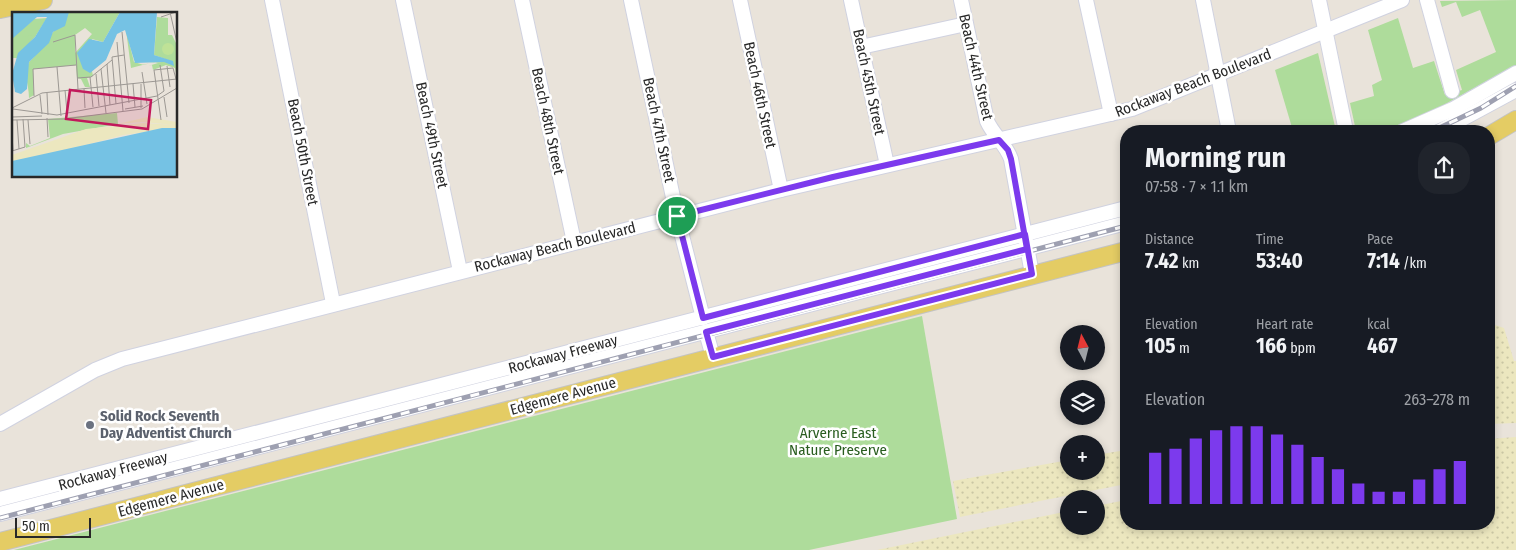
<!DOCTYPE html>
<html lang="en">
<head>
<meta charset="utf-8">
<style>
  :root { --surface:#171b24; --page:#20242c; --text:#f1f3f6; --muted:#9ea1a6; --accent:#7c3aed }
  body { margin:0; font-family:"Fira Sans Condensed",sans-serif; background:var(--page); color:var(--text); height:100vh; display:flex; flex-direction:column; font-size:19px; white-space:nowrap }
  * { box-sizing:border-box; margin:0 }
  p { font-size:16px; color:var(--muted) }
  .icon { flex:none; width:28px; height:28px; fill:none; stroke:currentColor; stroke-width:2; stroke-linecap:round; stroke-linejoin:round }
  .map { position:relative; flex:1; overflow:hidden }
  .side { position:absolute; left:1120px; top:125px; width:375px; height:405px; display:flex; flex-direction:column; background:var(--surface); border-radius:20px; box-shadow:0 2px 8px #0003 }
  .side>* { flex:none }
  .needle { width:32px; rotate:353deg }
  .tools { position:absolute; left:1060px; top:325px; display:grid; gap:10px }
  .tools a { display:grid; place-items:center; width:45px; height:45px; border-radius:50%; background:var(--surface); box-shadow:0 2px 8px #0003; font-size:25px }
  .scale { position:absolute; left:15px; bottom:12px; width:76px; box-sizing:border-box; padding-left:5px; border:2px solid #282828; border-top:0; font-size:14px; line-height:18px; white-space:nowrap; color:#282828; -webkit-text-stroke:4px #fff; paint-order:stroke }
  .pin { position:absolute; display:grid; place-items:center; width:42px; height:42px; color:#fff; margin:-21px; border:2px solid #fff; border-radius:50%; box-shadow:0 1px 5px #0007 }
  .round { display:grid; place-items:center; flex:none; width:52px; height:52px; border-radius:20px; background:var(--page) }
  .summary { display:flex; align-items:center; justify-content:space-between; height:85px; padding:0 25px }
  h1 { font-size:28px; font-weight:700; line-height:38px }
  .metrics { display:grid; grid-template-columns:repeat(3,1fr); gap:8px; height:85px; padding:5px 25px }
  .metrics div { display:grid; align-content:center }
  .metrics b { font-size:21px; font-weight:700 }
  .metrics small { font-size:14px; font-weight:400 }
  .metrics p { font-size:14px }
  .chart { height:140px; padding:10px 25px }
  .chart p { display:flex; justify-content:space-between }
  .chart svg { width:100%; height:90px; margin-top:5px; stroke:var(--accent); stroke-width:6 }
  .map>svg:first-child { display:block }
</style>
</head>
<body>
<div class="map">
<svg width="1516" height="550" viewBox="0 0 1516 550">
  <defs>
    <pattern id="sand-dots" width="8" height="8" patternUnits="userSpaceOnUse" patternTransform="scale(1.25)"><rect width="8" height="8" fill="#ece7bf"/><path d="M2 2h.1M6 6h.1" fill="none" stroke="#cac6a4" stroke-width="1.8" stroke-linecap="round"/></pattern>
  </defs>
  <rect width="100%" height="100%" fill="#e9e3da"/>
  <g fill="#aedc9b">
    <path d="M1516 0V65L1442 106 1384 131H1356L1350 103 1374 96 1372 85 1382 80 1368 30 1398 18 1413 68 1434 61 1445 95 1462 90 1456 70 1496 52 1480 10 1462 17 1456 2 1442 7 1440 1Z"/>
    <path d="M1318 53 1336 131H1293L1275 70Z"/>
    <path d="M922 316 957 519 809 550H14Z"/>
  </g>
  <g fill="url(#sand-dots)">
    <path d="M1489 323 1504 328 1514 361H1516V423L1489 424Z"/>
    <path d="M1516 437V550H877L1069 511V526H1096V506L1126 500V524H1489V439Z"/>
    <path d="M1126 450V484L960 517 953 481 1069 460V471H1096V455Z"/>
  </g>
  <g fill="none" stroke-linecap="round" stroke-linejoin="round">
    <defs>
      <g id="minor">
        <path d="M272 0 333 303"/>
        <path d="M403 0 460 271"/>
        <path d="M522 0 574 242"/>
        <path d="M631 0 677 216 703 318"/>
        <path d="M740 0 781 190"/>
        <path d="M851 0 887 165"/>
        <path d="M961 0 987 121C993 135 1006 144 1011 159L1032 274"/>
        <path d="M1086 0 1111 114"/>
        <path d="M1203 0 1229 131"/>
        <path d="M1319 0 1346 131"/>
        <path d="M1427 0 1452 91"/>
        <path d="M861 47 966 24"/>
        <path d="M1403 131 1453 109 1516 73"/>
        <path d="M1440 131 1516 90"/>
        <path d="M706 332 713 357"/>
        <path d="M0 424 95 370 122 359 781 190 1132 109 1402 0"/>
        <path d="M0 499 1126 208"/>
        <path d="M0 514 1126 223"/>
      </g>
      <g id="major">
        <path d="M0 9 43 0"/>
        <path d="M1489 136 1516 120"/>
        <path d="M0 542 1126 251"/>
      </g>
    </defs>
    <use href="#minor" stroke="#d0d2e0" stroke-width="16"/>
    <use href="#major" stroke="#c3c3c3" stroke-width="20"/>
    <use href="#minor" stroke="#fff" stroke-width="14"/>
    <use href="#major" stroke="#e4cc64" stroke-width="18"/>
    <defs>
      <g id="rail">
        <path d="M1433 131 1481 108 1516 86"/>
        <path d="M0 518 1126 226"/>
      </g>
    </defs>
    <use href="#rail" stroke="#9ea0b1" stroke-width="5"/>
    <use href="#rail" stroke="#fff" stroke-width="3" stroke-dasharray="9" stroke-linecap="butt"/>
  </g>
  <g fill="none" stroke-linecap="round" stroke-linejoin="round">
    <defs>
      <path id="route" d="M677 216 833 177 999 140 1008 150 1011 159 1027 249 706 332 713 357 1032 274 1025 234 703 318 677 216"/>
    </defs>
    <use href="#route" stroke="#fff" stroke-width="10"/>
    <use href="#route" stroke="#7c3aed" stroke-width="6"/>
  </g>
  <circle fill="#6b7280" stroke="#fff" stroke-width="2" cx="90" cy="425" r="5"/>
  <g text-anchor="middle" stroke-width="5" stroke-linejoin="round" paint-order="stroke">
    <g font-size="15" fill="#282828" stroke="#fff">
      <text transform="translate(976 67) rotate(77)" y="5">Beach 44th Street</text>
      <text transform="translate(869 82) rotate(78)" y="5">Beach 45th Street</text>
      <text transform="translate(1193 83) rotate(-21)" y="5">Rockaway Beach Boulevard</text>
      <text transform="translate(760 95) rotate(78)" y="5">Beach 46th Street</text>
      <text transform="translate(548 121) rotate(78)" y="5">Beach 48th Street</text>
      <text transform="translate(659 130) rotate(78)" y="5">Beach 47th Street</text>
      <text transform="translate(432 135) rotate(78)" y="5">Beach 49th Street</text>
      <text transform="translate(303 152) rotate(79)" y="5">Beach 50th Street</text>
      <text transform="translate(555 247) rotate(-14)" y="5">Rockaway Beach Boulevard</text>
      <text transform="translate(563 354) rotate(-15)" y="5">Rockaway Freeway</text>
      <text transform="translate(563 396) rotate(-15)" y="5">Edgemere Avenue</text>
      <text transform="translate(113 471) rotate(-15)" y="5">Rockaway Freeway</text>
      <text transform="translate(171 498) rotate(-15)" y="5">Edgemere Avenue</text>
    </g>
    <g font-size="15" font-weight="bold" fill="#5b616d" stroke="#fff" text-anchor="start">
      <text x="100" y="421">Solid Rock Seventh<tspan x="100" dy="17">Day Adventist Church</tspan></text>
    </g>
    <g font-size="15" fill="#295d1f" stroke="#fff">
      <text x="838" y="438">Arverne East<tspan x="838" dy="17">Nature Preserve</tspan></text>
    </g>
  </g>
  <g transform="translate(12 12)">
    <rect width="165" height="165" fill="#e9e3da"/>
    <path d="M57 0H108L91 30 80 27 71 57 80 59 81 64 75 66 78 75H73L69 67 65 66 64 53 21 57 22 83 17 86 15 54ZM73 16 80 22 63 41V23ZM145 5 156 6V23H160L165 33V65L163 56 154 53 141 58 140 53 136 54 156 48 142 43ZM16 10 24 23 5 46H0V24ZM105 101 106 112 51 122 14 136V131L18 134 38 126 36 107Z" fill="#aedc9b" fill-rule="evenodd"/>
    <path d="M59 0 54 14 44 20 31 41 17 52 21 80H17L14 65 17 50 37 31 41 20 53 14ZM35 6 23 25 6 41 5 46 6 36 22 23 10 25 13 18 0 29V27L22 7ZM114 18 122 50 132 53 141 50 163 51 161 49 163 51 162 55 142 50 119 56Z" fill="#aedc9b"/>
    <path d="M135 105 165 110V116L111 123 18 148 0 149V143L74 117 131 111 164 113 130 110 106 112Z" fill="#ece7bf"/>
    <path d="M150 37a6 6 0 1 1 12 0a6 6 0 1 1-12 0Z" fill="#bfe297"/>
    <path d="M0 0H57L53 14 41 20 37 31 17 50 15 77 9 82 3 80 0 62 6 41 23 25 35 5H25L0 27ZM108 0H145L142 43 161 49 162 54 152 50 123 51 113 18 105 22 94 48 78 61 71 57 65 41 77 27 91 30ZM150 116H165V165H0V149Z" fill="#75c2e4"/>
    <path fill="none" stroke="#9c9893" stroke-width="1" d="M158 0 165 31M149 5 164 0M110 20 117 91M41 30 63 23 66 77M105 30 111 99M95 52 98 93M155 54 158 75M45 55 49 104M89 57 94 101M130 60 135 92M84 62 87 94M78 65 81 95M65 66 79 65 100 48M121 72 123 95M129 72V96M72 77 73 96M53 78 55 100M35 81 36 103M28 83 30 102M22 84 21 57 64 53M152 85 155 105M104 92 100 45 112 43M0 96 30 81 165 67M1 97 45 103 145 84 152 79 148 53M113 97 131 94M0 105 30 104M35 106 36 125M0 108 52 107 130 97 165 76M5 108 7 137M16 108 18 132M149 108 142 58 161 56 164 67M0 122 1 139M0 139 13 135 11 107"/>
    <path fill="#c2185b" fill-opacity="0.15" stroke="#c2185b" stroke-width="2.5" d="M58 78 139 88 136 117 54 107Z"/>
    <rect width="165" height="165" fill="none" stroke="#282828" stroke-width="2.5"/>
  </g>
</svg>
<div class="tools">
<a><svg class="needle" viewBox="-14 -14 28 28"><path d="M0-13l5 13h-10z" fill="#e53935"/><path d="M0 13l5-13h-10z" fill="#9ea1a6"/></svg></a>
<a><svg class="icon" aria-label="layers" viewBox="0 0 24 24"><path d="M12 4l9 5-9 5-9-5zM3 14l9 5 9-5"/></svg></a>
<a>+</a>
<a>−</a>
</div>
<div class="scale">50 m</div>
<div class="pin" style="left:677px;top:216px;background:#1e9e55"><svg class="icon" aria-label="arrive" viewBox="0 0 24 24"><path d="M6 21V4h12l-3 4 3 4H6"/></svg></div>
<section class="side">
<div class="summary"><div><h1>Morning run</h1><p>07:58 · 7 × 1.1 km</p></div><a class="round"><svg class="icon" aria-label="share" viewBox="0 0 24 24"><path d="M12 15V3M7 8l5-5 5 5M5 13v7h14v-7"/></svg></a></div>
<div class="metrics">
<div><p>Distance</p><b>7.42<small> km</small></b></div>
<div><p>Time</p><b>53:40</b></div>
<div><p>Pace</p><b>7:14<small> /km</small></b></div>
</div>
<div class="metrics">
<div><p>Elevation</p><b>105<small> m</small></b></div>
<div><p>Heart rate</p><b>166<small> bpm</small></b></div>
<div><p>kcal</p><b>467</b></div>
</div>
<div class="chart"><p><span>Elevation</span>263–278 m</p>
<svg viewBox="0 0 160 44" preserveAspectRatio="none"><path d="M5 44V19M15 44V17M25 44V12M35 44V8M45 44V6M55 44V6M65 44V10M75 44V15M85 44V21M95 44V27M105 44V34M115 44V38M125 44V38M135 44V32M145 44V27M155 44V23"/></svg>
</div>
</section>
</div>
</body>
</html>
